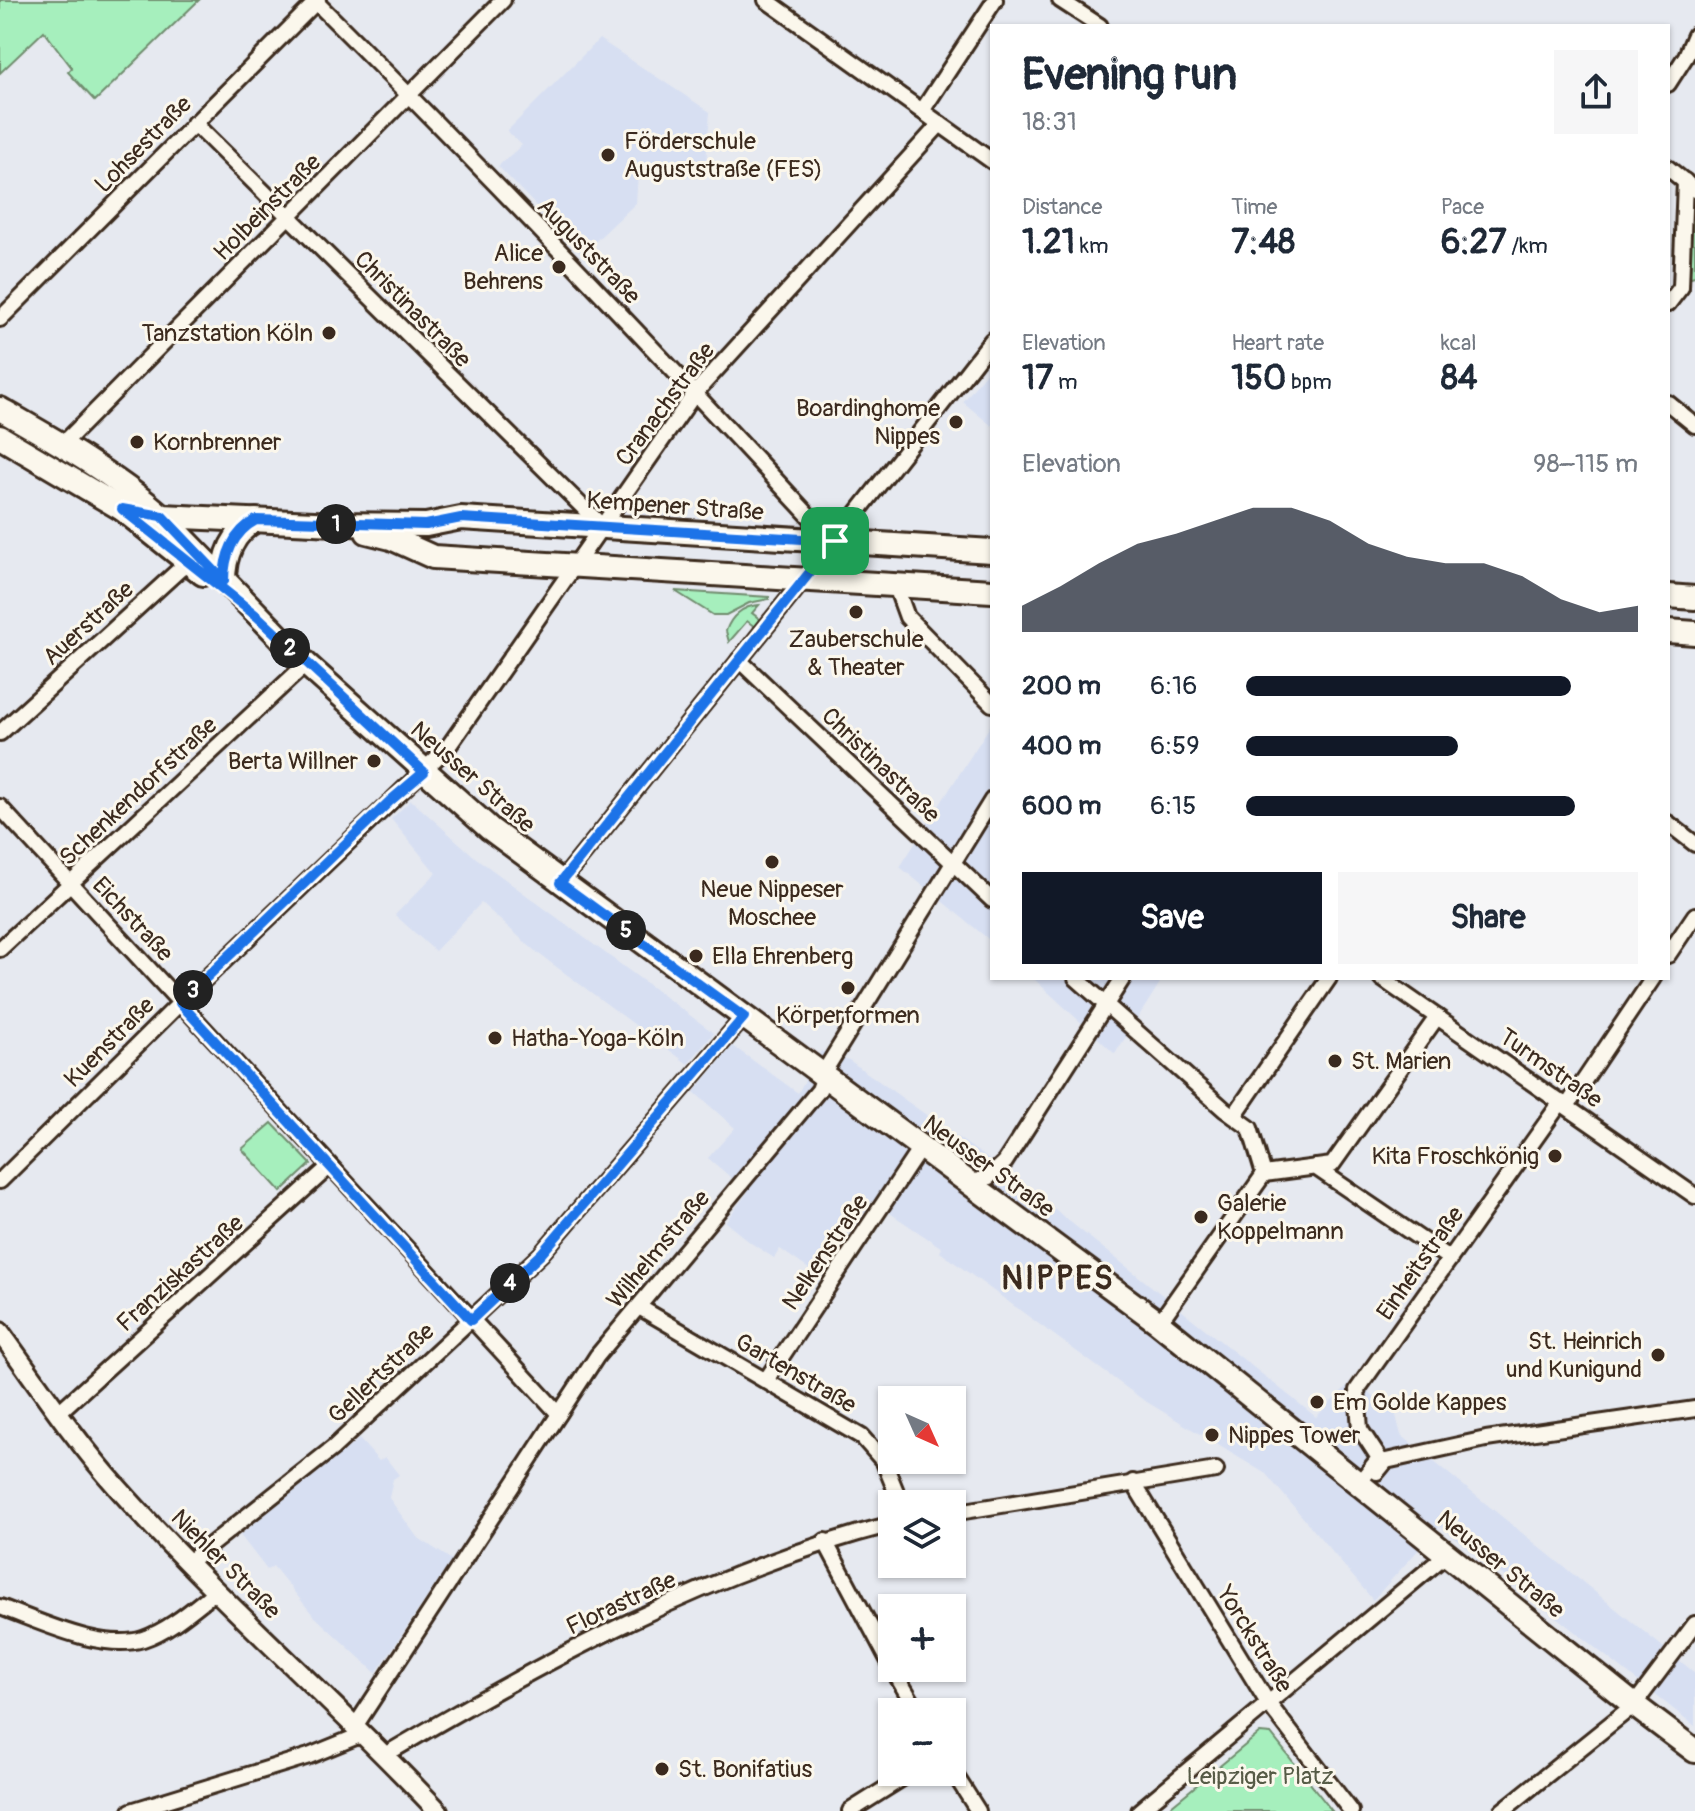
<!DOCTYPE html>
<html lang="en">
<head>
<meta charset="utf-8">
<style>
  :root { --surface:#fff; --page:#f6f6f7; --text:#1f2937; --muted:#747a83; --accent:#111827 }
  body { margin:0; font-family:Pangolin,sans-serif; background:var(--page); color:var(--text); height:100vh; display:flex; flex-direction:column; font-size:30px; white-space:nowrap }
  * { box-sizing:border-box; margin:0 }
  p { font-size:26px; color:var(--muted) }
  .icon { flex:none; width:44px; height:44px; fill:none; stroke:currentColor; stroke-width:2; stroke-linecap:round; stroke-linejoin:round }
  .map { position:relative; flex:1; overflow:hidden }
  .drawer { position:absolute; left:990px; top:24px; width:680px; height:956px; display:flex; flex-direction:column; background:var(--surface); border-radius:0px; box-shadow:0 2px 6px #0004 }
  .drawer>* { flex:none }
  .needle { width:52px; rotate:135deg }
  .buttons { position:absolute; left:878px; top:1386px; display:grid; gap:16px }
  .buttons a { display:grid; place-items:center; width:88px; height:88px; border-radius:0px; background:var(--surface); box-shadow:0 2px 6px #0004; font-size:40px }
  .pin { position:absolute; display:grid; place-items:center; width:68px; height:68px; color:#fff; margin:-34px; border-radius:16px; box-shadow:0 4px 12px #0006 }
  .km { position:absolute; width:40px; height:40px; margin:-20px; border-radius:50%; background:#222; color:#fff; font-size:22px; line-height:40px; text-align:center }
  .round { display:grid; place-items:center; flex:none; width:84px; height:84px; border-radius:0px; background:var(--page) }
  .head { display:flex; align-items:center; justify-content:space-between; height:136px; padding:0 32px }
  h1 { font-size:44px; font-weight:700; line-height:60px }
  .stats { display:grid; grid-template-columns:repeat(3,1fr); gap:12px; height:136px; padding:8px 32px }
  .stats div { display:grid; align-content:center }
  .stats b { font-size:34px; font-weight:700 }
  .stats small { font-size:22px; font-weight:400 }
  .stats p { font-size:22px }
  .chart { height:224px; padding:16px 32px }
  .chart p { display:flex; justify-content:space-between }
  .chart svg { width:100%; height:144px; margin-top:8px; fill:var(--accent); opacity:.7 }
  .primary-button { display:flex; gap:16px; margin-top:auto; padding:16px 32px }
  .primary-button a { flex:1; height:92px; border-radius:0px; background:var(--accent); color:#fff; font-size:32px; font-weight:700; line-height:92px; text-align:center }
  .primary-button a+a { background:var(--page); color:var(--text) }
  ul { padding:0 32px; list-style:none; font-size:26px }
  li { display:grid; grid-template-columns:128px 96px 1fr; align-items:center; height:60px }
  li i { height:20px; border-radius:10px; background:var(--accent) }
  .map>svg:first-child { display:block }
</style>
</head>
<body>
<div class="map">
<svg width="1695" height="1811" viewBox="0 0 1695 1811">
  <rect width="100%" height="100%" fill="#e6e9f0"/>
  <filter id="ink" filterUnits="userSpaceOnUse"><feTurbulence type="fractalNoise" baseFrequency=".0125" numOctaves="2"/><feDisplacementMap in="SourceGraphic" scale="16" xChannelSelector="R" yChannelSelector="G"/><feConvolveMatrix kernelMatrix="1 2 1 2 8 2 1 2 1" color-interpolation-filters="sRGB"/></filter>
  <g filter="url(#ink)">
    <g fill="#d7dff2">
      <path d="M599 39 710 112 705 177 638 174 636 203 582 254 498 166 522 145 507 131Z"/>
      <path d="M992 365V426L963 402Z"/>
      <path d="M992 723V942L900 867Z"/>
      <path d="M411 800 476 858 714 1033 688 1064 535 951 481 903 435 951 395 915 436 873 391 819Z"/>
      <path d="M1033 978H1163L1115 1054Z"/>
      <path d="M733 1046 798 1093 821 1051 849 1060 1016 1179 1316 1417 1352 1381 1395 1412 1401 1435 1695 1673V1726L1440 1526 1373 1600 1266 1474 1142 1399 940 1252 942 1248 872 1201 819 1276 780 1249 774 1258 751 1243 725 1222 748 1192 708 1158 735 1128 694 1092Z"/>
      <path d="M359 1439 379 1461 385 1457 399 1475 393 1479 389 1498 417 1537 452 1560 376 1673 313 1615 273 1566 267 1570 240 1535Z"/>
    </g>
    <g fill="#a6efbd" stroke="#708c6e" stroke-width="2">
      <path d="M0 0H199L95 101 68 72 72 68 44 31 0 73Z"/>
      <path d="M1692 196 1695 198V276L1687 278Z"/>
      <path d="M675 591 769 597V599L749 603 726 615H713Z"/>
      <path d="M759 605 752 613 761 620 755 627 747 621 729 642 726 631C731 616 743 606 759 605Z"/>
      <path d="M272 1123 311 1164 281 1192 242 1149Z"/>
      <path d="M1260 1733 1271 1734 1332 1811H1165Z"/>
    </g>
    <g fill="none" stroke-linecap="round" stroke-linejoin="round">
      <defs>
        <g id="minor">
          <path d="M766 0 992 161"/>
          <path d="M1060 0 1100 26"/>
          <path d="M316 2C485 170 650 344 812 519L817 540"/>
          <path d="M1668 84 1686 56 1695 35"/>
          <path d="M922 111 995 0"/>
          <path d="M194 123 602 526"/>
          <path d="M1668 168 1695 190"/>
          <path d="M1681 287 1685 181"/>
          <path d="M1668 304 1681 287"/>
          <path d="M0 319 318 0"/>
          <path d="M1668 403 1695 425"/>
          <path d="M62 445 503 0"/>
          <path d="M899 587V595L907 617 992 704"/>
          <path d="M739 660 992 900"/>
          <path d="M0 733 180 569 195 561"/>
          <path d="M0 807 559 1414"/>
          <path d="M1668 823 1695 844"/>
          <path d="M560 883 843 531 992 340"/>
          <path d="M0 949 306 664"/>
          <path d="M1668 955 1695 915"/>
          <path d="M1076 978 1225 1110 1250 1128 1264 1174"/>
          <path d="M1381 978 1695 1196"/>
          <path d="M1567 1106 1653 978"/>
          <path d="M1234 1116 1329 978"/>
          <path d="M1315 1167 1450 1259"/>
          <path d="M1264 1174 1332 1165 1437 1017"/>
          <path d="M0 1181 180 1003 448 747 695 393 940 124"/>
          <path d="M970 1183 989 1177 1005 1162 1123 978"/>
          <path d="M639 1307 862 1437 884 1462 901 1504"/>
          <path d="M1159 1323 1264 1174"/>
          <path d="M766 1380 921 1147"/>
          <path d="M59 1412 330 1166"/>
          <path d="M1377 1472 1386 1461 1486 1439 1695 1409"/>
          <path d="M1133 1482 1268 1703 1351 1811"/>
          <path d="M1359 1483 1379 1458 1360 1429 1357 1390 1561 1102"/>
          <path d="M952 1513 1216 1470"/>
          <path d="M825 1541 892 1667"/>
          <path d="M189 1562 333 1448 541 1254 744 1017"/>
          <path d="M0 1607C40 1621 102 1652 143 1639 170 1630 194 1608 216 1591"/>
          <path d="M892 1668 918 1712"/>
          <path d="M356 1725 597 1356 819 1090 827 1067 992 800"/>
          <path d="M383 1756C544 1661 710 1570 892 1524"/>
          <path d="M952 1770 978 1811"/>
          <path d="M131 1811 309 1756 363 1734"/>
          <path d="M850 1811 912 1772"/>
          <path d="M1139 1811 1447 1554"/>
          <path d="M1502 1811 1634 1705 1695 1624"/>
        </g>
        <path id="tertiary" d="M0 1332C38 1384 74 1439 117 1487 218 1601 334 1700 438 1811"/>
        <g id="secondary">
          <path d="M0 409C56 441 113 473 162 516L306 664 490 829 1159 1323 1634 1705 1695 1751"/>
          <path d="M0 437 122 509 203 574"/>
          <path d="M122 509 162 516 335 524 426 525 461 518 992 551"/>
          <path d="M367 532 391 538 433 557 992 591"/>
          <path d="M224 581C224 556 233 532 256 520"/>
          <path d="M1668 596 1695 598"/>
          <path d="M1668 631 1695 633"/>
        </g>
      </defs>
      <use href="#minor" stroke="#3b2a1e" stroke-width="20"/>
      <use href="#tertiary" stroke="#3b2a1e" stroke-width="24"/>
      <use href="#secondary" stroke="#3b2a1e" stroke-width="28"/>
      <use href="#minor" stroke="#fbf7ec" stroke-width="14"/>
      <use href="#tertiary" stroke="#fbf7ec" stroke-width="18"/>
      <use href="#secondary" stroke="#fbf7ec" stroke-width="22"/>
    </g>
  </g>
  <g fill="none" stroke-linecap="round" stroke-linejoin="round" filter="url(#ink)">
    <defs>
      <path id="route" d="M122 509 162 516 224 581C224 556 233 532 256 520L426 525 461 518 835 541 560 883 744 1017 541 1254 471 1320 180 1003 390 801 424 772 258 617Z"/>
    </defs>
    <use href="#route" stroke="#fff" stroke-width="16"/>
    <use href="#route" stroke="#1a73e8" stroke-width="10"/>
  </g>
  <g fill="#3b2a1e" stroke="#fbf7ec" stroke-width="3">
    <circle cx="608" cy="155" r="8"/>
    <circle cx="559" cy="267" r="8"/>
    <circle cx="329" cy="333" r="8"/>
    <circle cx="956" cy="422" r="8"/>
    <circle cx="137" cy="442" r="8"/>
    <circle cx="856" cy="612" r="8"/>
    <circle cx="374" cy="761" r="8"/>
    <circle cx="772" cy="862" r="8"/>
    <circle cx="696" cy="956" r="8"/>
    <circle cx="848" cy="988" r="8"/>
    <circle cx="495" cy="1038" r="8"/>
    <circle cx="1335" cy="1061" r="8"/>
    <circle cx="1555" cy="1156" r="8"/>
    <circle cx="1201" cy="1217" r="8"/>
    <circle cx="1658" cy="1355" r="8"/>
    <circle cx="1317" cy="1402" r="8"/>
    <circle cx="1212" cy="1435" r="8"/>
    <circle cx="662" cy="1769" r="8"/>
  </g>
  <g text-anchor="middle" stroke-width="6" stroke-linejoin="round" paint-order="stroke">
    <g font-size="24" fill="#3b2a1e" stroke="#fbf7ec" text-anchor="start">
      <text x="624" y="149">Förderschule<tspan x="624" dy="28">Auguststraße (FES)</tspan></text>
      <text x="543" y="261" text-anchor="end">Alice<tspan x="543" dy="28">Behrens</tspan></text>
      <text x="313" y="341" text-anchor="end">Tanzstation Köln</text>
      <text x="940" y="416" text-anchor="end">Boardinghome<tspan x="940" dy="28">Nippes</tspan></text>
      <text x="153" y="450">Kornbrenner</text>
      <text x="856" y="647" text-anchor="middle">Zauberschule<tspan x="856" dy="28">&amp; Theater</tspan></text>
      <text x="358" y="769" text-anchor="end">Berta Willner</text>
      <text x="772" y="897" text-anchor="middle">Neue Nippeser<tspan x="772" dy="28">Moschee</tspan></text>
      <text x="712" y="964">Ella Ehrenberg</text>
      <text x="848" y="1023" text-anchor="middle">Körperformen</text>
      <text x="511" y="1046">Hatha-Yoga-Köln</text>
      <text x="1351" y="1069">St. Marien</text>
      <text x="1539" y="1164" text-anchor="end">Kita Froschkönig</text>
      <text x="1217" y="1211">Galerie<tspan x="1217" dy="28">Koppelmann</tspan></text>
      <text x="1642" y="1349" text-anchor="end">St. Heinrich<tspan x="1642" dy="28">und Kunigund</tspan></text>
      <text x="1333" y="1410">Em Golde Kappes</text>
      <text x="1228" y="1443">Nippes Tower</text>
      <text x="678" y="1777">St. Bonifatius</text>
    </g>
    <g font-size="24" fill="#3b2a1e" stroke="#fbf7ec">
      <text transform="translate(143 144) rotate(-45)" y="8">Lohsestraße</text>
      <text transform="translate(267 207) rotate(-45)" y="8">Holbeinstraße</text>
      <text transform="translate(589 251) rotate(46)" y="8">Auguststraße</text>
      <text transform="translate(413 309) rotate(45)" y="8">Christinastraße</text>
      <text transform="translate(665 404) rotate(-53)" y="8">Cranachstraße</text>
      <text transform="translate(675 506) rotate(4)" y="8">Kempener Straße</text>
      <text transform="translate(88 623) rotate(-42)" y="8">Auerstraße</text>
      <text transform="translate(881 765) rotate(44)" y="8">Christinastraße</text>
      <text transform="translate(473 777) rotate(41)" y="8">Neusser Straße</text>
      <text transform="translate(138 791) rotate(-43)" y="8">Schenkendorfstraße</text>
      <text transform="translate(133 919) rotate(47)" y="8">Eichstraße</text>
      <text transform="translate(109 1042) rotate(-45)" y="8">Kuenstraße</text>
      <text transform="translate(1551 1068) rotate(35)" y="8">Turmstraße</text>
      <text transform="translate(989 1166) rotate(36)" y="8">Neusser Straße</text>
      <text transform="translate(658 1249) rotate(-50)" y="8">Wilhelmstraße</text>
      <text transform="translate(825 1252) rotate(-56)" y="8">Nelkenstraße</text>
      <text transform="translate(1420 1263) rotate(-55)" y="8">Einheitstraße</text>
      <text transform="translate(180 1273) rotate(-42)" y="8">Franziskastraße</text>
      <text transform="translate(381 1373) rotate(-43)" y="8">Gellertstraße</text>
      <text transform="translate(796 1373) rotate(30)" y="8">Gartenstraße</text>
      <text transform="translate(226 1564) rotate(45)" y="8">Niehler Straße</text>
      <text transform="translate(1501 1564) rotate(39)" y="8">Neusser Straße</text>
      <text transform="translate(621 1603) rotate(-25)" y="8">Florastraße</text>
      <text transform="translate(1255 1639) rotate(58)" y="8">Yorckstraße</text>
    </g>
    <g font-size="24" fill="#565b46" stroke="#fbf7ec">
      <text x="1260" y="1784">Leipziger Platz</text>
    </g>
    <g font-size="32" font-weight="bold" letter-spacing="2" fill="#3b2a1e" stroke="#fbf7ec">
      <text x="1058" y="1289">NIPPES</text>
    </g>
  </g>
</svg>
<div class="buttons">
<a><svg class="needle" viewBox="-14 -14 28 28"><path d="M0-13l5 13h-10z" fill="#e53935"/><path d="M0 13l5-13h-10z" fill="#747a83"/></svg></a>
<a><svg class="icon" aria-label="layers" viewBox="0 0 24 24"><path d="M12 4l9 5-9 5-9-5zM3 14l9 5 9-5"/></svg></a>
<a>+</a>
<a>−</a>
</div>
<div class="pin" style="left:835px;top:541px;background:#1e9e55"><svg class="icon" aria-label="arrive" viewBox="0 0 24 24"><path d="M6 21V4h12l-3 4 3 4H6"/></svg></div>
<b class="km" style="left:336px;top:524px">1</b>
<b class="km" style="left:290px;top:648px">2</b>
<b class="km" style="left:193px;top:990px">3</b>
<b class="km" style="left:510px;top:1283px">4</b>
<b class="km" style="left:626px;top:930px">5</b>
<section class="drawer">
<div class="head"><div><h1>Evening run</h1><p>18:31</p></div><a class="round"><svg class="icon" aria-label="share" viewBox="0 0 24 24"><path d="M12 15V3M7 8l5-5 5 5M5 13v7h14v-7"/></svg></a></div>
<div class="stats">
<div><p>Distance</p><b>1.21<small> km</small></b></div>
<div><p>Time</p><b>7:48</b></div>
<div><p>Pace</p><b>6:27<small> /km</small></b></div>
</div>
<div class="stats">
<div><p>Elevation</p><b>17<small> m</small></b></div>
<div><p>Heart rate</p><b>150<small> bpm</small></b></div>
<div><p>kcal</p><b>84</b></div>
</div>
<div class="chart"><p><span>Elevation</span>98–115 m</p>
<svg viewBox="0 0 160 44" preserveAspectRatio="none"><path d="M0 44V36L10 30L20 23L30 17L40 14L50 10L60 6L70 6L80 10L90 17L100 21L110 23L120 23L130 27L140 34L150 38L160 36V44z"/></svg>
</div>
<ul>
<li><b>200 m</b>6:16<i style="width:83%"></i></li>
<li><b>400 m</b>6:59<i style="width:54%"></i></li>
<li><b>600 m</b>6:15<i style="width:84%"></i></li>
</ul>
<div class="primary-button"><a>Save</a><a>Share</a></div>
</section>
</div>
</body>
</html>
